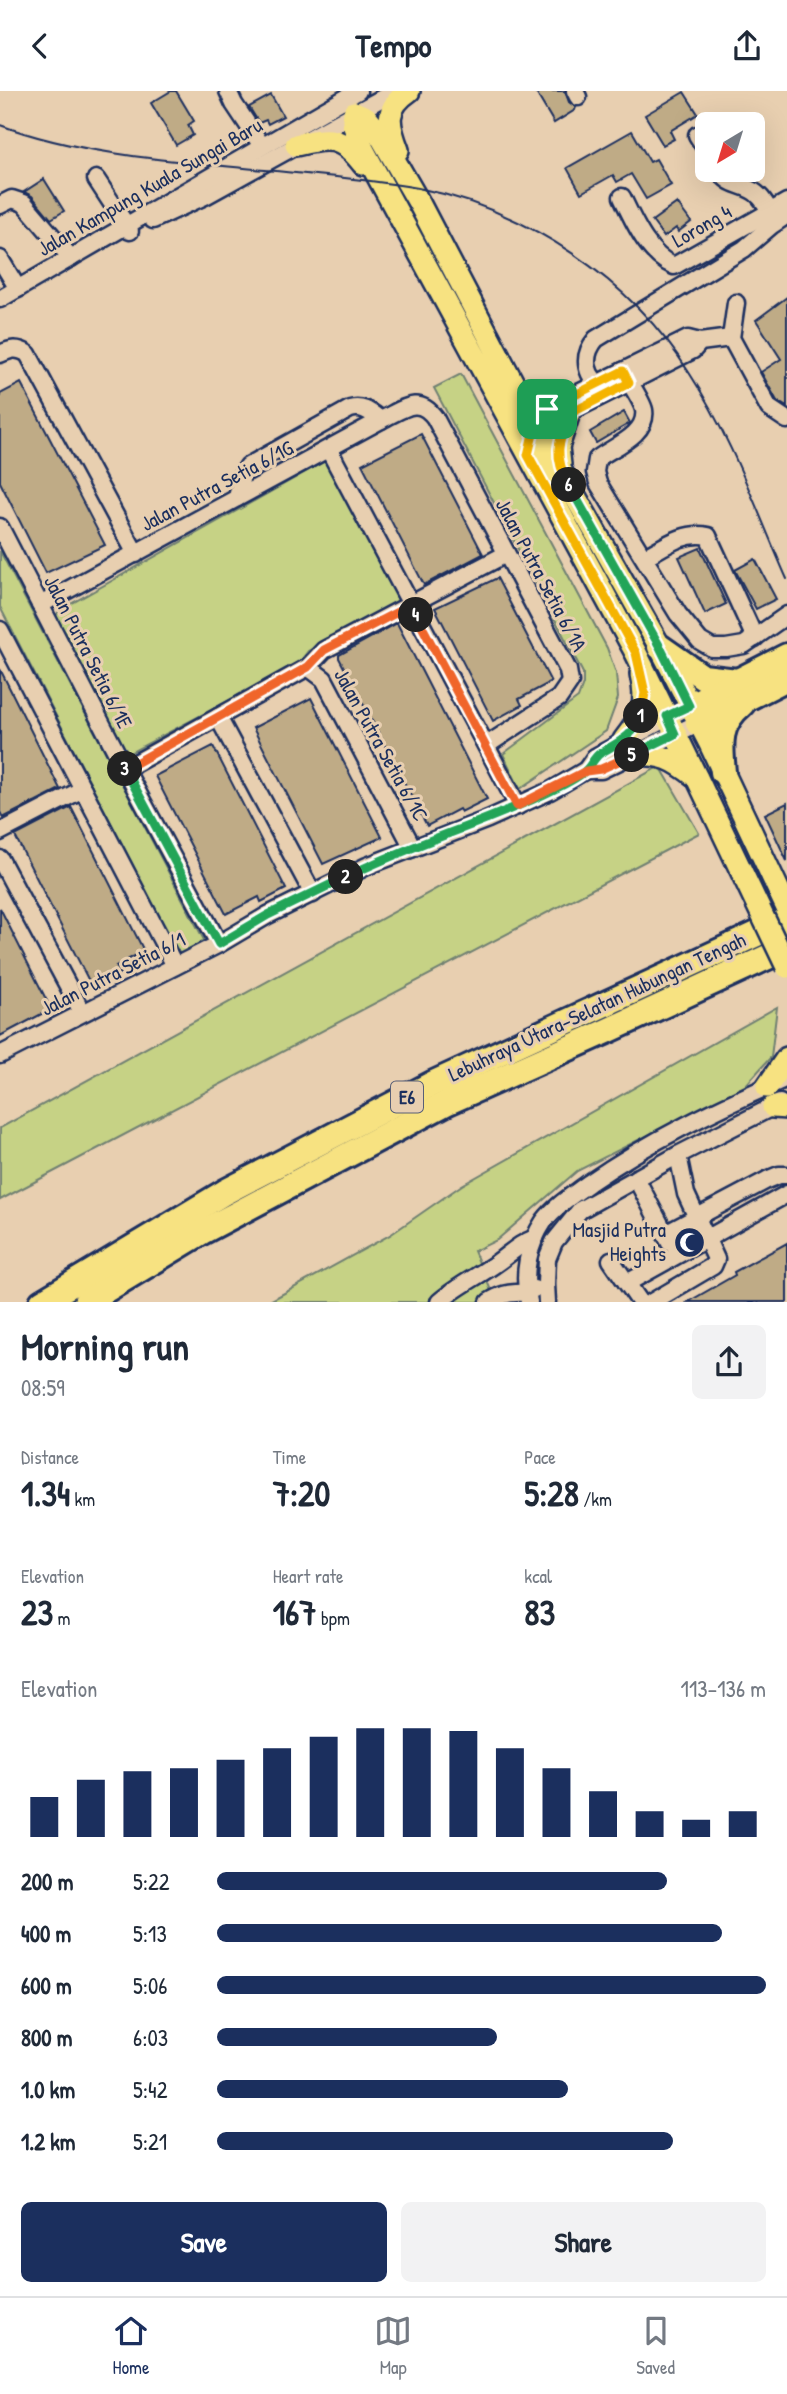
<!DOCTYPE html>
<html lang="en">
<head>
<meta charset="utf-8">
<style>
  :root { --surface:#fff; --page:#f2f2f3; --text:#1f2937; --muted:#747a83; --line:#e0e1e3; --accent:#1b2f5e }
  body { margin:0; font-family:"Patrick Hand",sans-serif; background:var(--page); color:var(--text); height:100vh; display:flex; flex-direction:column; font-size:26px; white-space:nowrap }
  * { box-sizing:border-box; margin:0 }
  p { font-size:23px; color:var(--muted) }
  .icon { flex:none; width:38px; height:38px; fill:none; stroke:currentColor; stroke-width:2; stroke-linecap:round; stroke-linejoin:round }
  .map { position:relative; height:1211px; overflow:hidden }
  .sheet { display:flex; flex-direction:column; background:var(--surface); flex:1 }
  .sheet>* { flex:none }
  .needle { width:46px; rotate:218deg }
  .fabs { position:absolute; left:695px; top:21px; display:grid; gap:14px }
  .fabs a { display:grid; place-items:center; width:70px; height:70px; border-radius:10px; background:var(--surface); box-shadow:0 7px 28px #0002; font-size:35px }
  .pin { position:absolute; display:grid; place-items:center; width:60px; height:60px; color:#fff; margin:-30px; border-radius:14px; box-shadow:0 4px 10px #0006 }
  .km { position:absolute; width:35px; height:35px; margin:-18px; border-radius:50%; background:#222; color:#fff; font-size:19px; line-height:35px; text-align:center }
  .round { display:grid; place-items:center; flex:none; width:74px; height:74px; border-radius:10px; background:var(--page) }
  .head { display:flex; align-items:center; justify-content:space-between; height:119px; padding:0 21px }
  h1 { font-size:38px; font-weight:800; line-height:52px }
  .metrics { display:grid; grid-template-columns:repeat(3,1fr); gap:10px; height:119px; padding:7px 21px }
  .metrics div { display:grid; align-content:center }
  .metrics b { font-size:35px; font-weight:800 }
  .metrics small { font-size:19px; font-weight:400 }
  .metrics p { font-size:19px }
  .chart { height:196px; padding:14px 21px }
  .chart p { display:flex; justify-content:space-between }
  .chart svg { width:100%; height:126px; margin-top:7px; stroke:var(--accent); stroke-width:6 }
  .primary-button { display:flex; gap:14px; margin-top:auto; padding:14px 21px }
  .primary-button a { flex:1; height:80px; border-radius:10px; background:var(--accent); color:#fff; font-size:28px; font-weight:800; line-height:80px; text-align:center }
  .primary-button a+a { background:var(--page); color:var(--text) }
  ul { padding:0 21px; list-style:none; font-size:23px }
  li { display:grid; grid-template-columns:112px 84px 1fr; align-items:center; height:52px }
  li i { height:18px; border-radius:9px; background:var(--accent) }
  header { display:flex; justify-content:space-between; align-items:center; height:91px; padding:0 21px; background:var(--surface); font-size:32px; font-weight:800 }
  .tab-bar { display:flex; justify-content:space-around; align-items:center; height:98px; border-top:2px solid var(--line); background:var(--surface); font-size:19px; color:var(--muted) }
  .tab-bar a { display:grid; justify-items:center; gap:4px }
  .tab-bar .on { color:var(--accent) }
  .map>svg:first-child { display:block }
</style>
</head>
<body>
<header><svg class="icon" aria-label="back" viewBox="0 0 24 24"><path d="M15 5l-7 7 7 7"/></svg>Tempo<svg class="icon" aria-label="share" viewBox="0 0 24 24"><path d="M12 15V3M7 8l5-5 5 5M5 13v7h14v-7"/></svg></header>
<div class="map">
<svg width="787" height="1211" viewBox="0 0 787 1211">
  <rect width="100%" height="100%" fill="#e8cfb0"/>
  <filter id="ink" filterUnits="userSpaceOnUse"><feTurbulence type="fractalNoise" baseFrequency=".0143" numOctaves="2"/><feDisplacementMap in="SourceGraphic" scale="14" xChannelSelector="R" yChannelSelector="G"/><feConvolveMatrix kernelMatrix="1 2 1 2 8 2 1 2 1" color-interpolation-filters="sRGB"/></filter>
  <g filter="url(#ink)">
    <g fill="#c6d285" stroke="#708072" stroke-width="2">
      <path d="M461 283 607 557 616 582 618 607 606 640 520 698 503 663 578 607 583 593V582L434 297Z"/>
      <path d="M327 369 400 512 308 560 298 573 128 663 57 534 55 526 60 519Z"/>
      <path d="M0 460 204 849 179 864 0 516Z"/>
      <path d="M660 675 699 742 0 1109V1037Z"/>
      <path d="M777 916 771 966 745 995 577 1080 497 1149 474 1160 496 1211H268L390 1144 462 1094Z"/>
    </g>
    <g fill="#bfab86" stroke="#1b2f5e" stroke-width="2">
      <path d="M171 0H176L194 30 188 34 193 44 176 54 151 12Z"/>
      <path d="M535 0H565L569 11 576 16 575 19 554 32Z"/>
      <path d="M684 1 698 23 670 40 674 48 663 54 645 24Z"/>
      <path d="M271 4 283 25 268 33 266 29 259 32 249 16Z"/>
      <path d="M632 40 650 71 656 68 671 94 646 108 631 83 617 91 613 84 581 102 567 77Z"/>
      <path d="M44 88 64 120 51 128 32 105 24 101Z"/>
      <path d="M677 112 691 131 678 141 676 137 664 146 652 130Z"/>
      <path d="M787 206V316L777 310 761 281 781 268 756 229Z"/>
      <path d="M21 292 105 454 46 482 0 391V303Z"/>
      <path d="M624 321 630 332 596 352 590 341Z"/>
      <path d="M421 343 483 463 424 494 362 373Z"/>
      <path d="M700 457 726 513 705 523 679 466Z"/>
      <path d="M755 468 776 508 756 518 735 479Z"/>
      <path d="M497 487 551 591 519 608 522 614 493 630 435 517Z"/>
      <path d="M397 532 487 708 461 721 459 718 427 735 339 567V564Z"/>
      <path d="M0 578 60 698 3 727 0 721Z"/>
      <path d="M311 607 382 746 323 773 253 637Z"/>
      <path d="M213 655 286 798 261 811 259 806 226 823 155 685Z"/>
      <path d="M787 712V770L765 723Z"/>
      <path d="M71 716 144 860 116 875 120 882 92 896 15 745Z"/>
      <path d="M0 817 51 918 0 945Z"/>
      <path d="M787 1152V1211H688L735 1184 734 1181Z"/>
    </g>
    <g fill="none" stroke-linecap="round" stroke-linejoin="round">
      <defs>
        <g id="minor">
          <path d="M228 0 234 13 262 55"/>
          <path d="M575 0 578 6"/>
          <path d="M697 44 707 60"/>
          <path d="M719 79C730 95 736 91 751 99 760 103 765 112 770 120"/>
          <path d="M96 88 130 140"/>
          <path d="M622 106C634 131 648 164 674 175L787 111"/>
          <path d="M0 114 12 108 24 112 71 167"/>
          <path d="M153 129 205 105 395 0"/>
          <path d="M0 168 18 198"/>
          <path d="M0 208 358 0"/>
          <path d="M736 212 731 247 769 317 787 329"/>
          <path d="M700 251 693 259 546 333 535 334 538 322 688 248 700 251 731 247"/>
          <path d="M0 263C11 258 17 256 28 263L136 463"/>
          <path d="M623 280C628 290 642 309 644 319 648 344 612 356 597 368L595 381 598 392 678 523 700 550 712 557H726L744 554 787 524"/>
          <path d="M606 298C585 287 581 266 596 248L744 158 772 134 787 124"/>
          <path d="M329 359 518 715"/>
          <path d="M237 407 242 384 248 375 350 318C363 314 371 322 381 329"/>
          <path d="M0 436 125 678 219 853"/>
          <path d="M645 466C665 455 684 440 708 445L755 547"/>
          <path d="M40 514 381 329C402 319 418 303 435 327L568 579 570 591 559 607 487 654"/>
          <path d="M0 539 175 875"/>
          <path d="M308 576 324 588 413 757"/>
          <path d="M218 626 313 803"/>
          <path d="M125 678 308 576 324 559 506 463"/>
          <path d="M586 679H601L698 632"/>
          <path d="M0 741 83 698"/>
          <path d="M0 768 82 921"/>
          <path d="M0 964 219 853 268 824 367 775 488 728 550 700 586 679 595 666 689 615"/>
          <path d="M636 1087 670 1152"/>
          <path d="M665 1143 767 1089 779 1084H787"/>
          <path d="M611 1169 640 1211"/>
          <path d="M627 1192 787 1103"/>
          <path d="M439 1211C457 1195 479 1185 498 1171 512 1161 519 1153 535 1147"/>
          <path d="M489 1211C510 1197 517 1206 534 1198"/>
          <path d="M529 1211C522 1183 528 1154 544 1130 556 1114 573 1104 589 1092 651 1049 718 1017 787 987"/>
          <path d="M547 1211 546 1193 547 1168 554 1151 580 1119 678 1064 780 1012"/>
          <path d="M652 1211 713 1175 716 1168 686 1103 678 1064"/>
        </g>
        <g id="major">
          <path d="M296 54C328 46 341 44 363 73"/>
          <path d="M398 59C388 33 384 17 409 0"/>
          <path d="M560 374 558 356 569 322"/>
          <path d="M624 649C643 625 648 613 641 583"/>
          <path d="M634 663C665 664 671 667 695 685"/>
          <path d="M697 687 636 562 363 58 353 33 354 21 366 26 377 39 418 110 535 334 660 556 710 653 787 817"/>
          <path d="M767 996 787 967"/>
          <path d="M773 1016 787 1017"/>
        </g>
        <g id="highway">
          <path d="M660 556 703 586 737 590"/>
          <path d="M689 615 787 565"/>
          <path d="M698 632 787 587"/>
          <path d="M723 681C720 652 718 633 742 613"/>
          <path d="M42 1211 225 1101 434 992 787 829"/>
          <path d="M86 1211 202 1141 448 1011 607 940 787 857"/>
        </g>
      </defs>
      <use href="#minor" stroke="#1b2f5e" stroke-width="21"/>
      <use href="#major" stroke="#1b2f5e" stroke-width="26"/>
      <use href="#highway" stroke="#1b2f5e" stroke-width="30"/>
      <use href="#minor" stroke="#e8cfb0" stroke-width="16"/>
      <use href="#major" stroke="#f7e281" stroke-width="21"/>
      <use href="#highway" stroke="#f7e281" stroke-width="24"/>
      <path stroke="#1b2f5e" stroke-width="2" d="M0 34C85 65 176 70 265 79 314 84 369 88 418 97 527 119 631 188 690 283 731 346 757 420 787 488"/>
      <defs>
        <path id="major-bridge" d="M697 687 787 876"/>
      </defs>
      <use href="#major-bridge" stroke="#1b2f5e" stroke-width="26" stroke-linecap="butt"/>
      <use href="#major-bridge" stroke="#f7e281" stroke-width="21"/>
    </g>
  </g>
  <g fill="none" stroke-linecap="round" stroke-linejoin="round" filter="url(#ink)">
    <defs>
      <path id="split-1" d="M547 318 538 322 528 364 636 562 645 602 641 625"/>
      <path id="split-2" d="M346 786C405 756 469 737 529 710 545 702 572 692 585 680 591 675 593 668 599 663 615 653 635 645 641 625"/>
      <path id="split-3" d="M125 678 219 853 268 824 346 786"/>
      <path id="split-4" d="M125 678 308 576 324 559 411 514 416 524"/>
      <path id="split-5" d="M416 524 517 715 586 680 601 678 632 664"/>
      <path id="split-6" d="M569 394 660 556 689 615 667 625 675 643 632 664"/>
      <path id="split-7" d="M547 318 623 280 629 292 569 323C558 351 553 366 569 394"/>
    </defs>
    <use href="#split-1" stroke="#fff" stroke-width="14"/>
    <use href="#split-2" stroke="#fff" stroke-width="14"/>
    <use href="#split-3" stroke="#fff" stroke-width="14"/>
    <use href="#split-4" stroke="#fff" stroke-width="14"/>
    <use href="#split-5" stroke="#fff" stroke-width="14"/>
    <use href="#split-6" stroke="#fff" stroke-width="14"/>
    <use href="#split-7" stroke="#fff" stroke-width="14"/>
    <use href="#split-1" stroke="#f5b400" stroke-width="9"/>
    <use href="#split-2" stroke="#22a559" stroke-width="9"/>
    <use href="#split-3" stroke="#22a559" stroke-width="9"/>
    <use href="#split-4" stroke="#f0652b" stroke-width="9"/>
    <use href="#split-5" stroke="#f0652b" stroke-width="9"/>
    <use href="#split-6" stroke="#22a559" stroke-width="9"/>
    <use href="#split-7" stroke="#f5b400" stroke-width="9"/>
  </g>
  <defs>
    <symbol id="mosque-disc" viewBox="-11 -11 22 22"><circle r="9.5" fill="#1b2f5e" stroke="#e8cfb0"/><path d="M3.5-4.9A6 6 0 1 0 3.5 4.9A5 5 0 1 1 3.5-4.9Z" fill="#fff"/></symbol>
  </defs>
  <g fill-rule="evenodd">
    <use href="#mosque-disc" x="672" y="1134" width="35" height="35"/>
  </g>
  <g text-anchor="middle" stroke-width="6" stroke-linejoin="round" paint-order="stroke">
    <rect fill="#e8cfb0" stroke="#585f77" stroke-width="2" x="391" y="990.5" width="32" height="31" rx="5"/>
    <g font-size="19" font-weight="bold" fill="#1b2f5e">
      <text x="407" y="1013">E6</text>
    </g>
    <g font-size="21" fill="#1b2f5e" stroke="#e8cfb0">
      <text transform="translate(150 96) rotate(-30)" y="7">Jalan Kampung Kuala Sungai Baru</text>
      <text transform="translate(702 135) rotate(-30)" y="7">Lorong 4</text>
      <text transform="translate(217 395) rotate(-28)" y="7">Jalan Putra Setia 6/1G</text>
      <text transform="translate(541 484) rotate(62)" y="7">Jalan Putra Setia 6/1A</text>
      <text transform="translate(88 561) rotate(63)" y="7">Jalan Putra Setia 6/1E</text>
      <text transform="translate(381 654) rotate(61)" y="7">Jalan Putra Setia 6/1C</text>
      <text transform="translate(113 883) rotate(-27)" y="7">Jalan Putra Setia 6/1</text>
      <text transform="translate(597 916) rotate(-25)" y="7">Lebuhraya Utara–Selatan Hubungan Tengah</text>
    </g>
    <g font-size="21" fill="#1b2f5e" stroke="#e8cfb0" text-anchor="end">
      <text x="666" y="1146">Masjid Putra<tspan x="666" dy="24">Heights</tspan></text>
    </g>
  </g>
</svg>
<div class="fabs">
<a><svg class="needle" viewBox="-14 -14 28 28"><path d="M0-13l5 13h-10z" fill="#e53935"/><path d="M0 13l5-13h-10z" fill="#747a83"/></svg></a>
</div>
<div class="pin" style="left:547px;top:318px;background:#1e9e55"><svg class="icon" aria-label="arrive" viewBox="0 0 24 24"><path d="M6 21V4h12l-3 4 3 4H6"/></svg></div>
<b class="km" style="left:641px;top:625px">1</b>
<b class="km" style="left:346px;top:786px">2</b>
<b class="km" style="left:125px;top:678px">3</b>
<b class="km" style="left:416px;top:524px">4</b>
<b class="km" style="left:632px;top:664px">5</b>
<b class="km" style="left:569px;top:394px">6</b>
</div>
<section class="sheet">
<div class="head"><div><h1>Morning run</h1><p>08:59</p></div><a class="round"><svg class="icon" aria-label="share" viewBox="0 0 24 24"><path d="M12 15V3M7 8l5-5 5 5M5 13v7h14v-7"/></svg></a></div>
<div class="metrics">
<div><p>Distance</p><b>1.34<small> km</small></b></div>
<div><p>Time</p><b>7:20</b></div>
<div><p>Pace</p><b>5:28<small> /km</small></b></div>
</div>
<div class="metrics">
<div><p>Elevation</p><b>23<small> m</small></b></div>
<div><p>Heart rate</p><b>167<small> bpm</small></b></div>
<div><p>kcal</p><b>83</b></div>
</div>
<div class="chart"><p><span>Elevation</span>113–136 m</p>
<svg viewBox="0 0 160 44" preserveAspectRatio="none"><path d="M5 44V30M15 44V24M25 44V21M35 44V20M45 44V17M55 44V13M65 44V9M75 44V6M85 44V6M95 44V7M105 44V13M115 44V20M125 44V28M135 44V35M145 44V38M155 44V35"/></svg>
</div>
<ul>
<li><b>200 m</b>5:22<i style="width:82%"></i></li>
<li><b>400 m</b>5:13<i style="width:92%"></i></li>
<li><b>600 m</b>5:06<i style="width:100%"></i></li>
<li><b>800 m</b>6:03<i style="width:51%"></i></li>
<li><b>1.0 km</b>5:42<i style="width:64%"></i></li>
<li><b>1.2 km</b>5:21<i style="width:83%"></i></li>
</ul>
<div class="primary-button"><a>Save</a><a>Share</a></div>
</section>
<nav class="tab-bar">
<a class="on"><svg class="icon" aria-label="home" viewBox="0 0 24 24"><path d="M3 11l9-7 9 7M6 9v11h12V9"/></svg>Home</a>
<a><svg class="icon" aria-label="map" viewBox="0 0 24 24"><path d="M3 6l6-2 6 2 6-2v14l-6 2-6-2-6 2zM9 4v14M15 6v14"/></svg>Map</a>
<a><svg class="icon" aria-label="saved" viewBox="0 0 24 24"><path d="M7 4h10v16l-5-4-5 4z"/></svg>Saved</a>
</nav>
</body>
</html>
